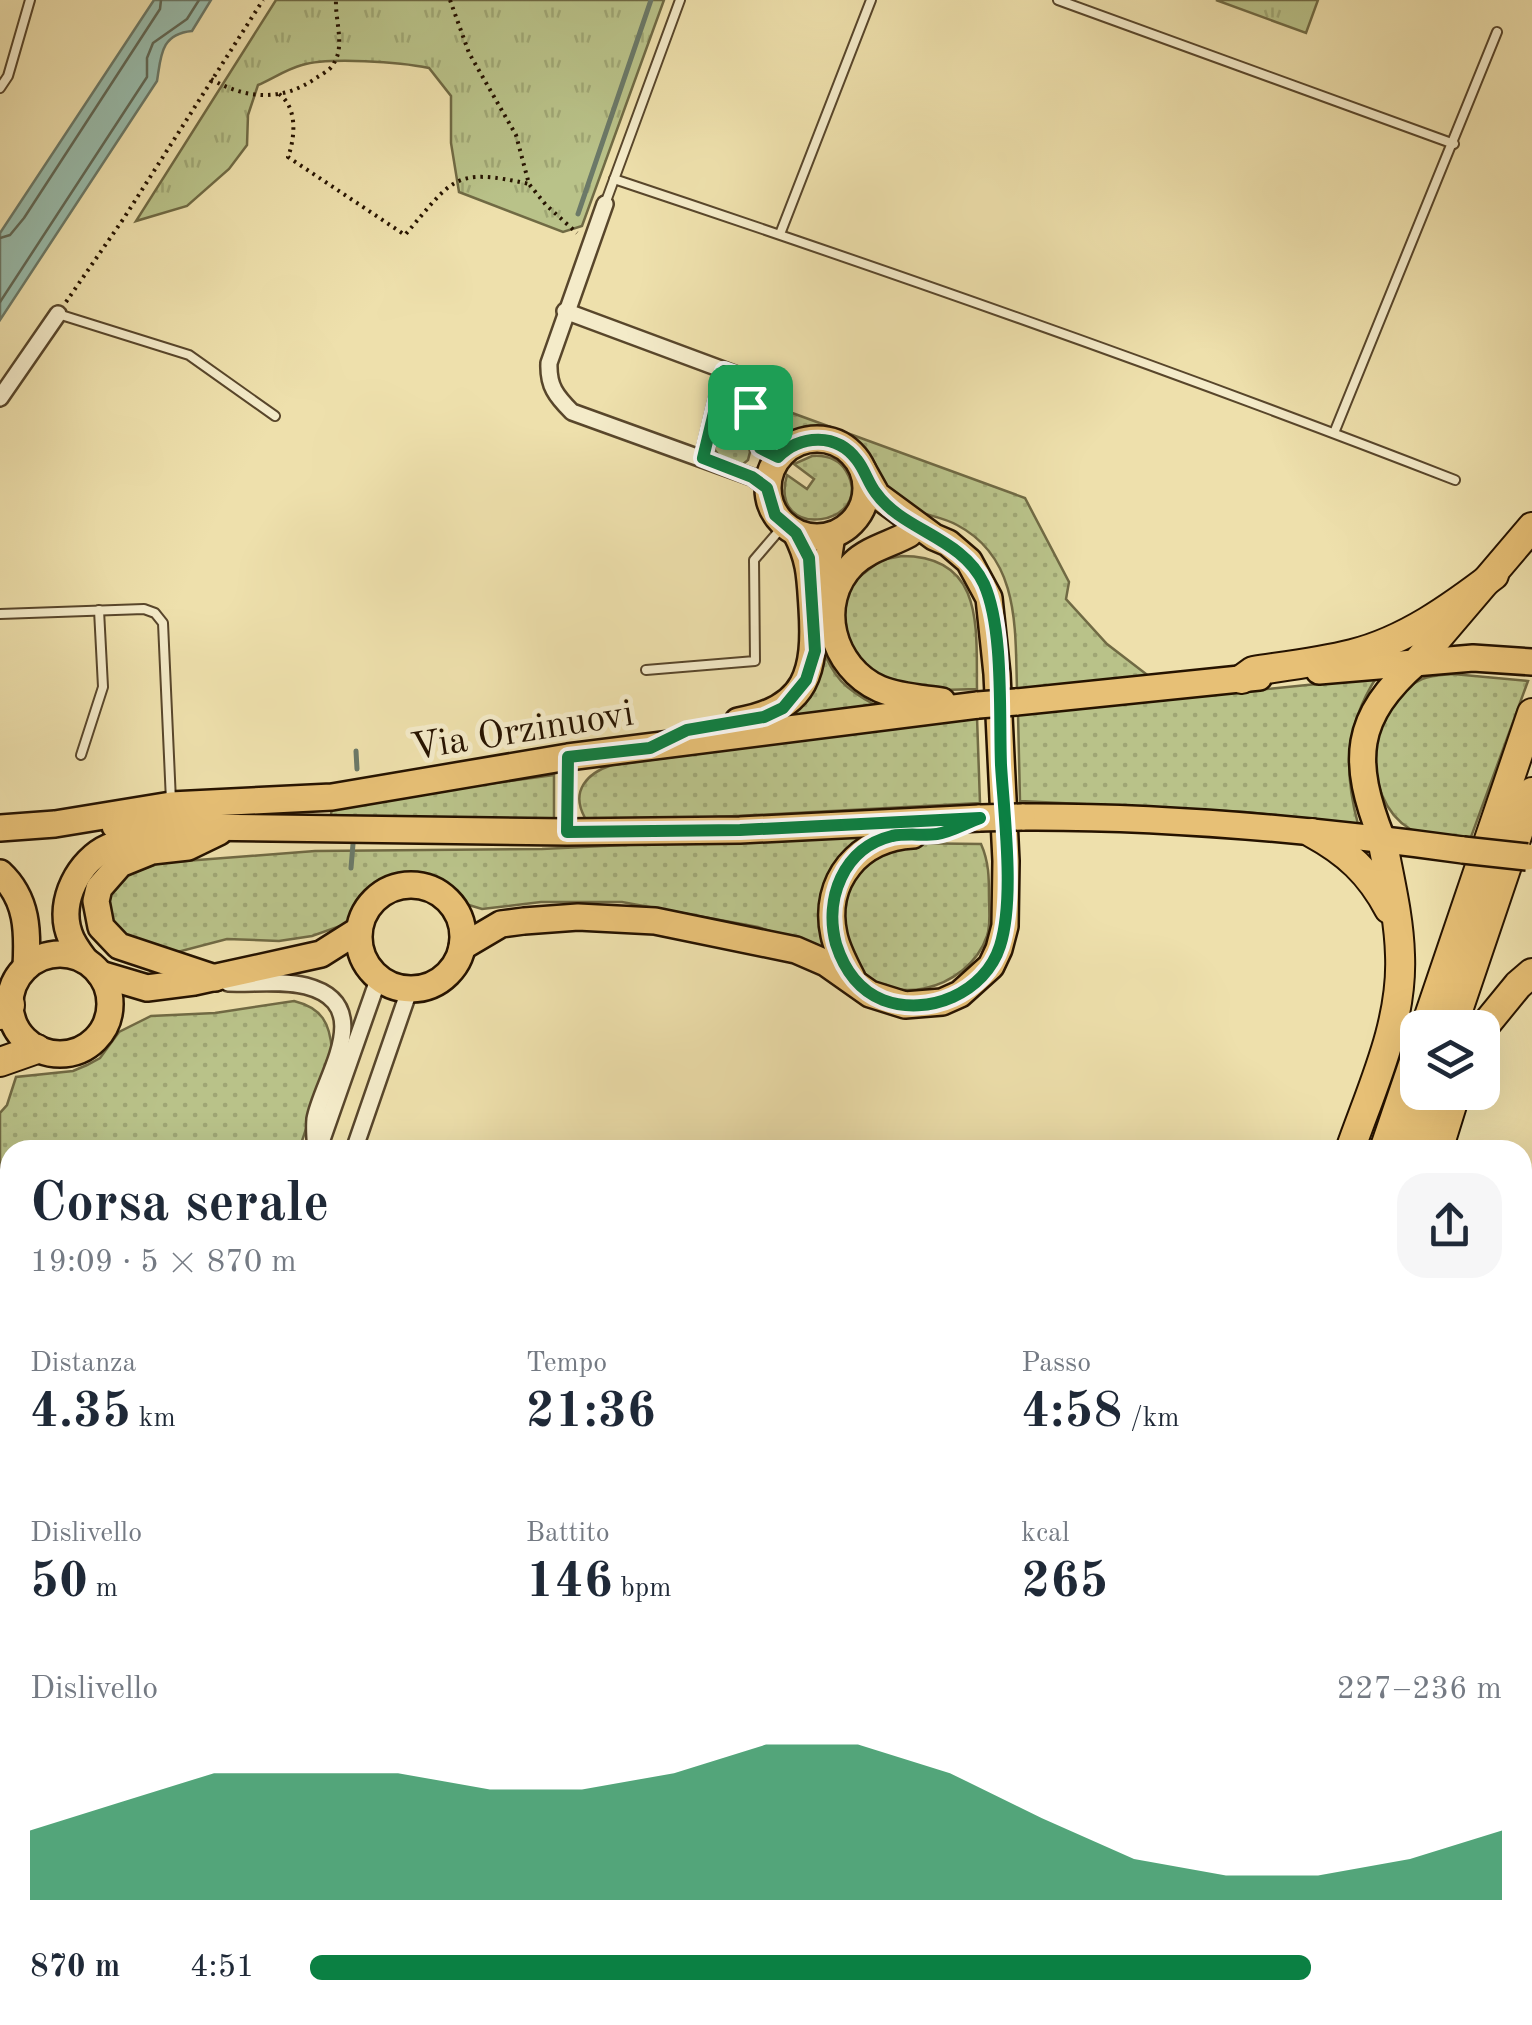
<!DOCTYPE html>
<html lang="it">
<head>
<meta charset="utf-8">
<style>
  :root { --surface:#fff; --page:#f6f6f7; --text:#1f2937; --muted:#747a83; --accent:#0b8043 }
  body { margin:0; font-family:"Old Standard TT",serif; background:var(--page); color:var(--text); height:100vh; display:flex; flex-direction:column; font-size:38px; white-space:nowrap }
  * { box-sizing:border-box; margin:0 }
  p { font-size:32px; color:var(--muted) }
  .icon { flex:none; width:55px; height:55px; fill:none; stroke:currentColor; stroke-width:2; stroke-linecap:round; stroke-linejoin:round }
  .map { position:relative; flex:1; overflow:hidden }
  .side { position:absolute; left:0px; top:1140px; width:1532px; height:885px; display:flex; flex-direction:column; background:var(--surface); border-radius:30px 30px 0 0; box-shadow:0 10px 40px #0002 }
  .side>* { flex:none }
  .tools { position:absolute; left:1400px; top:1010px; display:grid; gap:20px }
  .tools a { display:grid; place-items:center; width:100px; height:100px; border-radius:20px; background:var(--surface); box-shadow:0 10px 40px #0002; font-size:50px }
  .pin { position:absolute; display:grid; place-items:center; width:85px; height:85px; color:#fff; margin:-42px; border-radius:20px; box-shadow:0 5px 15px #0006 }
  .round { display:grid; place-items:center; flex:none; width:105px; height:105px; border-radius:30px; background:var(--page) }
  .overview { display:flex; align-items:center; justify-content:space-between; height:170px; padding:0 30px }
  h1 { font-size:55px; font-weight:700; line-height:75px }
  .metrics { display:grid; grid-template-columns:repeat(3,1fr); gap:15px; height:170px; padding:10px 30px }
  .metrics div { display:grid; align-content:center }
  .metrics b { font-size:50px; font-weight:700 }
  .metrics small { font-size:28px; font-weight:400 }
  .metrics p { font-size:28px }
  .chart { height:280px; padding:20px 30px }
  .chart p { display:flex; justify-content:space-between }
  .chart svg { width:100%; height:180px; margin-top:10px; fill:var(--accent); opacity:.7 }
  ul { padding:0 30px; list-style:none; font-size:32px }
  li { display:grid; grid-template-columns:160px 120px 1fr; align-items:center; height:75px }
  li i { height:25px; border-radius:12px; background:var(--accent) }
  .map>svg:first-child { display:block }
</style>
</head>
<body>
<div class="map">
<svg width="1532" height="2025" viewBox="0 0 1532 2025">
  <defs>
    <pattern id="grass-dots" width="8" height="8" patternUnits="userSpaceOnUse" patternTransform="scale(2.5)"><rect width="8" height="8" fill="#b9c289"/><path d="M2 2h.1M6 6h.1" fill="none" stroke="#9fa674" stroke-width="1.8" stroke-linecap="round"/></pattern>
    <pattern id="park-tufts" width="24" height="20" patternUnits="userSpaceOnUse" patternTransform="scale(2.5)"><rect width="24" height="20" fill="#b9c289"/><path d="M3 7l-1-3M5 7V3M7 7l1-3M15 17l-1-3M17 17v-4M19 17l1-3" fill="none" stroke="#9fa674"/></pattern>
  </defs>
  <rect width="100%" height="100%" fill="#eee0ac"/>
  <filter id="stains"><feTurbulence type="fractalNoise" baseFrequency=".002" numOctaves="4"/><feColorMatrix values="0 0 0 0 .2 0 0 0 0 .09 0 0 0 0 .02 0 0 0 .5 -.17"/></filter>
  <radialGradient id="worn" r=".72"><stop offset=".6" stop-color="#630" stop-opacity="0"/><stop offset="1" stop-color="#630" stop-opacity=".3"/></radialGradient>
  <g fill="url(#grass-dots)" stroke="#706a44" stroke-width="2.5">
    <path d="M732 399 737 402 750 452 748 460 742 465 723 461 711 445 717 412 726 400Z"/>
    <path d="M784 410 1025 498 1069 582 1066 599 1107 644 1150 677 1017 689C1015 628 1020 558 957 525 941 516 921 515 906 506 871 484 865 431 814 432 801 432 790 440 777 440L768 428 773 412Z"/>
    <path d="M812 456C826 455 838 458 846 471 878 525 767 544 787 475L807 489 814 479 794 464Z"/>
    <path d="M902 556C985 556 976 629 977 689L910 691 872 679 843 635 845 597 854 581 881 560Z"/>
    <path d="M821 646C834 678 844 688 875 705L789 716 803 703Z"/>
    <path d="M1453 674 1528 681 1471 837C1452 836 1426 839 1410 829 1358 797 1367 703 1422 679 1432 675 1442 675 1453 674Z"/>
    <path d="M1376 678C1346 726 1343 769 1358 824L1245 812 1020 801 1018 714Z"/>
    <path d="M977 717 980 803 644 821 585 818C570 791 587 773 612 765Z"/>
    <path d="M554 775V819L337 818 331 815 332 807 337 804Z"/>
    <path d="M876 833 853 847 829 951 758 927 622 902H541L482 909 459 902 434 884 401 877 371 889 346 924 312 936 279 941 227 939 170 954 120 942 104 899 126 875 159 863 315 851 542 849Z"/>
    <path d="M895 843 981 844C989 862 989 878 989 897 989 910 991 924 987 936 969 990 882 1015 852 956 847 948 846 936 843 927 838 909 844 884 856 869 864 858 884 850 895 843Z"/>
    <path d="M294 1001C322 1008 330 1023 332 1051L299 1150H10V1361L0 1359V1113L7 1105 16 1077 73 1071 87 1065 100 1058 119 1032 151 1016 215 1013Z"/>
    <path d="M0 1498 10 1499V1792L0 1785Z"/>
  </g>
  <g fill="url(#park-tufts)" stroke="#706a44" stroke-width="2.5">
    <path d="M276 0H664L582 226 563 232 459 192 451 143V96L429 68C400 62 329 57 302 65 287 69 272 79 258 85L248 115 247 145 229 169 187 206 136 221Z"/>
    <path d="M1216 0H1318L1306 33Z"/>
    <path d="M1523 1918 1532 1921V2025H1421L1422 2015H1522Z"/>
  </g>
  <path fill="#99bdad" stroke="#6b7968" stroke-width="2.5" d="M154 0H211L192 31C160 34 161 57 157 81L0 320V233Z"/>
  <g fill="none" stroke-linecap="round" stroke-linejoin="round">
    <g stroke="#606856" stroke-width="2.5">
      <path d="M0 238 10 235 24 218 160 9 161 0"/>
      <path d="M0 302 147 77V58L153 43 187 19 199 0"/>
    </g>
    <g stroke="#6b7968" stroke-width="5">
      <path d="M578 214 651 0"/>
      <path d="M356 751 357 769"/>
      <path d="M351 868 353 844"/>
    </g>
    <path stroke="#d0c192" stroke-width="15" stroke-dasharray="15 8" stroke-linecap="butt" d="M46 2025 54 2015"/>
    <g stroke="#d0c192" stroke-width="28" stroke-dasharray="28 14" stroke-linecap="butt">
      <path d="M1055 2025 1059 2015"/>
      <path d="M1085 2025 1088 2015"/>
      <path d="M1112 2025 1115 2015"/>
      <path d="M1135 2025 1139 2015"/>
    </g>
    <defs>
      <g id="service">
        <path d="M1058 0 1454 144"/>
        <path d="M0 88 8 76 30 0"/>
        <path d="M614 179C896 273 1178 372 1455 480"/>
        <path d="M605 204 680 0"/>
        <path d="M780 234 871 0"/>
        <path d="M58 314 189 355 275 416"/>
        <path d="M1334 433 1497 32"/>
        <path d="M0 614 144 609 155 613 163 623 171 801"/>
        <path d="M646 670 755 661 754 560 784 525"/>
        <path d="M81 755 103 687 99 610"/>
        <path d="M318 2015 333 2025"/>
        <path d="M372 2015 387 2025"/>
        <path d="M430 2025 434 2015"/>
        <path d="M476 2025 480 2015"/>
        <path d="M521 2025 524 2015"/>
        <path d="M565 2025 569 2015"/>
        <path d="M612 2025 615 2015"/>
        <path d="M657 2025 661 2015"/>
      </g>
      <g id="minor">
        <path d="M605 204 549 363C548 386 556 396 572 412L752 477 767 488"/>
        <path d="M565 311 756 382C747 416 743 439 779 457"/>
        <path d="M0 398 58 314"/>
        <path d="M703 459 724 371"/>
        <path d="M228 983C253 984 282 980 306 986 379 1005 322 1079 315 1119 314 1129 315 1140 316 1150"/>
        <path d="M319 1148 379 977"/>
        <path d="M354 1150 410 988"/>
        <path d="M1522 1523 1532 1525"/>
        <path d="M1522 1607 1532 1578"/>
        <path d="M1522 1890 1532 1893"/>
        <path d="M1395 2025 1396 2015"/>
      </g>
      <g id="primary">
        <circle cx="817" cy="488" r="49"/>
        <path d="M909 534C891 544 868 549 853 564 814 603 832 668 880 689 899 697 922 698 942 701"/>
        <path d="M830 600 826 574 832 535"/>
        <path d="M1319 671 1473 658 1532 662"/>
        <path d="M1016 702 1259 677"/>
        <path d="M738 721C808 709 816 671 812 608 810 577 810 560 796 533"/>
        <path d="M1022 817C1170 816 1317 830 1463 850"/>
        <path d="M115 826 567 832 740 830 980 818"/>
        <path d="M0 828 55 824 171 805 332 797 568 757 978 705"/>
        <path d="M1382 839C1351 760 1353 718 1418 661"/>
        <path d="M0 873C28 899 28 932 26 967"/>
        <circle cx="411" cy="937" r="52"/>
        <path d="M462 947 501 924 524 921 578 917 655 921 796 950 826 963 870 994 905 1005 942 1002 960 994 991 966 999 949 1005 926 1006 861 997 674 989 598 969 561 948 543 934 537 877 495 863 470"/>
        <circle cx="60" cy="1004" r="50"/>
        <path d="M85 960C79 952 72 943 69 933 58 901 79 860 109 847 121 841 134 842 148 841"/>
        <path d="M100 974 147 988 194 982 321 954 359 930"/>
        <path d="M215 978 119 946 101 927 96 901 99 888 120 864 152 851 188 847 219 832"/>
        <path d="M852 978C845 964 837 950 834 935 822 881 860 837 913 835"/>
      </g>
      <g id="trunk">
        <path d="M1418 661 1532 527"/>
        <path d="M1242 679 1253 671C1286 666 1320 662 1352 654 1405 641 1452 607 1494 575"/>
        <path d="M1312 833C1347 852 1370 873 1389 909"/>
        <path d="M0 1015 10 1005"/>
        <path d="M1425 1028 1532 713"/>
        <path d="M1452 1028 1532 792"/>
        <path d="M1482 1029 1518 985 1532 973"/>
        <path d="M0 1062 37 1049"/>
        <path d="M1350 1150C1372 1087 1403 1023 1400 955 1399 916 1389 877 1382 839"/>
        <path d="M1384 1150 1418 1050"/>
        <path d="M1412 1150 1430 1092"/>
        <path d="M1438 1150 1456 1092"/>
        <path d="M0 1836 10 1843"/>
        <path d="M0 1901 10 1908"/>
        <path d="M0 1954 10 1962"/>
        <path d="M0 2010 20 2025"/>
        <path d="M84 2015 98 2025"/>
        <path d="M158 2015 171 2025"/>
        <path d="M231 2015 244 2025"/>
      </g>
    </defs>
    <use href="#service" stroke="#58462b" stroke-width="12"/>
    <use href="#minor" stroke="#58462b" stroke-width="20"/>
    <use href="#primary" stroke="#261300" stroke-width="30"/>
    <use href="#trunk" stroke="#261300" stroke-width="32"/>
    <g stroke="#261300" stroke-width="4" stroke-dasharray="2.5 5" stroke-linecap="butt">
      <path d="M450 0 469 53 516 135 529 184 546 205 577 233"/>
      <path d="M211 79C245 99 282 102 316 78 322 74 331 70 334 63 345 46 335 20 336 0"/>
      <path d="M279 94C298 108 295 138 288 157L405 235C453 179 453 167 529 184"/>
      <path d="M66 302 124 218 263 0"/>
      <path d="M567 812 569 777"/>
      <path d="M1522 1918 1532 1921"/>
      <path d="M1421 2025 1422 2015"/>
    </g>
    <use href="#service" stroke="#f4ebc9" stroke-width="8"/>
    <use href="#minor" stroke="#f4ebc9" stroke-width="15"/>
    <use href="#primary" stroke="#e7c076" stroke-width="25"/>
    <use href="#trunk" stroke="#e7c076" stroke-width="28"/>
    <defs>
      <g id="primary-bridge">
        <path d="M978 705 1016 702"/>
        <path d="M980 818 1022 817"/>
        <path d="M1463 850 1527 857"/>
      </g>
    </defs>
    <use href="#primary-bridge" stroke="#261300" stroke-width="30" stroke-linecap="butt"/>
    <use href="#primary-bridge" stroke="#e7c076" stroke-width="25"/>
  </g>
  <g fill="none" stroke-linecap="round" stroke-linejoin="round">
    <defs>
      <path id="route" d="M724 371 756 382 749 422 760 448 778 457C801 434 837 433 857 460 865 470 868 483 876 493 903 531 962 537 984 584 1004 629 999 714 1001 765 1004 815 1015 899 1000 946 985 993 928 1017 883 1000 858 990 844 969 836 944 824 899 843 848 892 836 907 833 923 836 937 834 951 832 966 823 980 818L740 830 567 832 568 757 650 748 687 730 764 717 783 708 806 680 815 651 809 558 796 533 775 515 767 488 752 477 703 458Z"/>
    </defs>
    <use href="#route" stroke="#fff" stroke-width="20"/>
    <use href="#route" stroke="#0b8043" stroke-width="12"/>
  </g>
  <g text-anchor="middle" stroke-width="10" stroke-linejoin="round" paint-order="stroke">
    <g font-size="38" fill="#261300" stroke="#f4ebc9">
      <text transform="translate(522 729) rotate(-9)" y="13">Via Orzinuovi</text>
    </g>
  </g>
  <rect width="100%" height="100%" filter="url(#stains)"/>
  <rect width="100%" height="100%" fill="url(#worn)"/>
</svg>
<div class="tools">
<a><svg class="icon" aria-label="layers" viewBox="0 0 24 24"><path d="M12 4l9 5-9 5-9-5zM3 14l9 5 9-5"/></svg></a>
</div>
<div class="pin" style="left:750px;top:407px;background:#1e9e55"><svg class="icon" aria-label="arrive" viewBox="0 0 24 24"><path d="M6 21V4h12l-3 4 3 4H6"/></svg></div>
<section class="side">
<div class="overview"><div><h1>Corsa serale</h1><p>19:09 · 5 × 870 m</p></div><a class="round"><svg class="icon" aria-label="share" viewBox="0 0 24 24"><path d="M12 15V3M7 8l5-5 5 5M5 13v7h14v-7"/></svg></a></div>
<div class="metrics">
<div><p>Distanza</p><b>4.35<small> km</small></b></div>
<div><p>Tempo</p><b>21:36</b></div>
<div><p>Passo</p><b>4:58<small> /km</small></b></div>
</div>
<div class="metrics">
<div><p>Dislivello</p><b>50<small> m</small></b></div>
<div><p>Battito</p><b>146<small> bpm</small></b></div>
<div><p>kcal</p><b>265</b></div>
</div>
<div class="chart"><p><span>Dislivello</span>227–236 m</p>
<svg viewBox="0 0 160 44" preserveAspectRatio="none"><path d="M0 44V27L10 20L20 13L30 13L40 13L50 17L60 17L70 13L80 6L90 6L100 13L110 24L120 34L130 38L140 38L150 34L160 27V44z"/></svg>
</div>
<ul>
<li><b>870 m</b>4:51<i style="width:84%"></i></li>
</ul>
</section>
</div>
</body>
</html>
